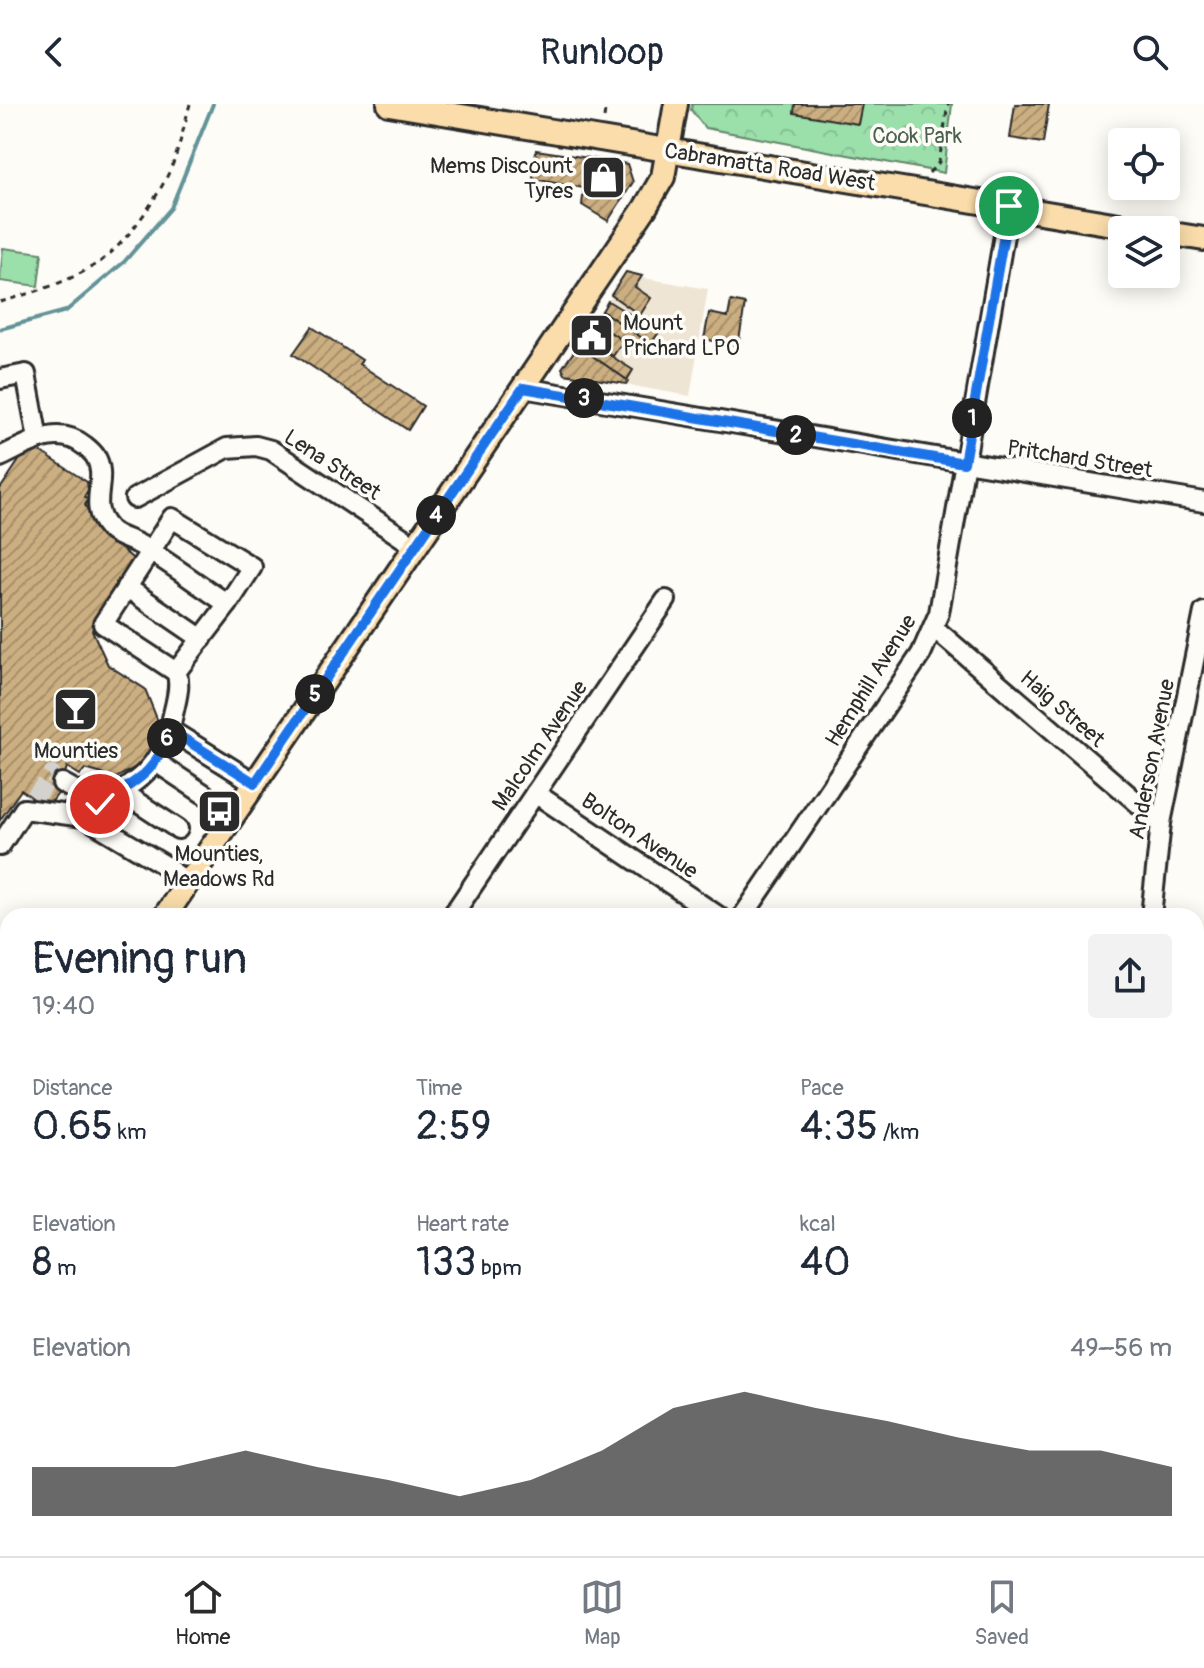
<!DOCTYPE html>
<html lang="en">
<head>
<meta charset="utf-8">
<style>
  :root { --surface:#fff; --page:#f2f2f3; --text:#1f2937; --muted:#747a83; --line:#e0e1e3; --accent:#2b2b2b }
  body { margin:0; font-family:Pangolin,sans-serif; background:var(--page); color:var(--text); height:100vh; display:flex; flex-direction:column; font-size:30px; white-space:nowrap }
  * { box-sizing:border-box; margin:0 }
  p { font-size:26px; color:var(--muted) }
  .icon { flex:none; width:44px; height:44px; fill:none; stroke:currentColor; stroke-width:2; stroke-linecap:round; stroke-linejoin:round }
  .map { position:relative; flex:1; overflow:hidden }
  .drawer { position:absolute; left:0px; top:804px; width:1204px; height:648px; display:flex; flex-direction:column; background:var(--surface); border-radius:24px 24px 0 0; box-shadow:0 4px 20px #0003 }
  .drawer>* { flex:none }
  .fabs { position:absolute; left:1108px; top:24px; display:grid; gap:16px }
  .fabs a { display:grid; place-items:center; width:72px; height:72px; border-radius:8px; background:var(--surface); box-shadow:0 4px 20px #0003; font-size:40px }
  .pin { position:absolute; display:grid; place-items:center; width:68px; height:68px; color:#fff; margin:-34px; border:4px solid #fff; border-radius:50%; box-shadow:0 2px 8px #0007 }
  .km { position:absolute; width:40px; height:40px; margin:-20px; border-radius:50%; background:#222; color:#fff; font-size:22px; line-height:40px; text-align:center }
  .round { display:grid; place-items:center; flex:none; width:84px; height:84px; border-radius:8px; background:var(--page) }
  .headline { display:flex; align-items:center; justify-content:space-between; height:136px; padding:0 32px }
  h1 { font-size:44px; font-weight:600; line-height:60px }
  .stats { display:grid; grid-template-columns:repeat(3,1fr); gap:12px; height:136px; padding:8px 32px }
  .stats div { display:grid; align-content:center }
  .stats b { font-size:40px; font-weight:600 }
  .stats small { font-size:22px; font-weight:400 }
  .stats p { font-size:22px }
  .chart { height:224px; padding:16px 32px }
  .chart p { display:flex; justify-content:space-between }
  .chart svg { width:100%; height:144px; margin-top:8px; fill:var(--accent); opacity:.7 }
  header { display:flex; justify-content:space-between; align-items:center; height:104px; padding:0 32px; background:var(--surface); font-size:36px; font-weight:600 }
  .tabs { display:flex; justify-content:space-around; align-items:center; height:112px; border-top:2px solid var(--line); background:var(--surface); font-size:22px; color:var(--muted) }
  .tabs a { display:grid; justify-items:center; gap:4px }
  .tabs .selected { color:var(--accent) }
  .map>svg:first-child { display:block }
</style>
</head>
<body>
<header><svg class="icon" aria-label="back" viewBox="0 0 24 24"><path d="M15 5l-7 7 7 7"/></svg>Runloop<svg class="icon" aria-label="search" viewBox="0 0 24 24"><circle cx="10" cy="10" r="6"/><path d="M15 15l6 6"/></svg></header>
<div class="map">
<svg width="1204" height="1452" viewBox="0 0 1204 1452">
  <defs>
    <pattern id="forest-crowns" width="20" height="18" patternUnits="userSpaceOnUse" patternTransform="scale(2)"><rect width="20" height="18" fill="#9bdfab"/><path d="M2 6a3 3 0 1 1 6 0M12 15a3 3 0 1 1 6 0" fill="none" stroke="#86c093"/></pattern>
    <pattern id="building-hatch" width="6" height="6" patternUnits="userSpaceOnUse" patternTransform="scale(2)"><rect width="6" height="6" fill="#ccaf81"/><path d="M-1 1l2-2M0 6l6-6M5 7l2-2" fill="none" stroke="#a68f6a"/></pattern>
  </defs>
  <rect width="100%" height="100%" fill="#fdfcf7"/>
  <filter id="ink" filterUnits="userSpaceOnUse"><feTurbulence type="fractalNoise" baseFrequency=".0125" numOctaves="2"/><feDisplacementMap in="SourceGraphic" scale="16" xChannelSelector="R" yChannelSelector="G"/><feConvolveMatrix kernelMatrix="1 2 1 2 8 2 1 2 1" color-interpolation-filters="sRGB"/></filter>
  <g filter="url(#ink)">
    <g fill="#eee5d4">
      <path d="M626 171 708 185 690 292 564 270 563 265Z"/>
      <path d="M8 1090V1444H207L201 1452H0V1102Z"/>
    </g>
    <path fill="#9bdfab" stroke="#63856b" stroke-width="2" d="M3 144 42 149 38 182 0 177Z"/>
    <path fill="url(#forest-crowns)" stroke="#63856b" stroke-width="2" d="M692 0H952L944 69 705 24 691 6Z"/>
    <g fill="none" stroke-linecap="round" stroke-linejoin="round">
      <path stroke="#629397" stroke-width="4" d="M0 225 66 207 124 158 171 104 213 0"/>
    </g>
    <g fill="url(#building-hatch)" stroke="#2b2b2b" stroke-width="2">
      <path d="M795 0H862L858 20 794 9Z"/>
      <path d="M1015 0H1049L1043 39 1010 34Z"/>
      <path d="M536 46 627 60 633 78 608 117 582 101 584 84 533 75Z"/>
      <path d="M626 168 642 172 635 183 651 194 640 211 611 191Z"/>
      <path d="M608 197 659 228 651 240 602 207Z"/>
      <path d="M731 197 745 200 738 242 704 235 709 209 728 213Z"/>
      <path d="M602 207 648 238 641 248 594 218Z"/>
      <path d="M594 218 619 234 622 239 613 252 583 234Z"/>
      <path d="M312 223 362 256 359 260 423 302 408 326 293 250Z"/>
      <path d="M583 234 633 266 627 276 578 242Z"/>
      <path d="M578 242 627 276 628 277 626 280 565 270 562 264Z"/>
      <path d="M35 344 87 378 88 386 84 393 88 396 85 401 100 427 137 458 92 526 108 561 145 585 157 615 156 640 146 657 116 674 85 665 80 671 67 663 60 687 53 696 45 702 21 686 0 716V385L26 346Z"/>
    </g>
    <g fill="none" stroke-linecap="round" stroke-linejoin="round">
      <path stroke="#d3d2ce" stroke-width="18" stroke-dasharray="18 9" stroke-linecap="butt" d="M34 694 52 671 62 679"/>
      <defs>
        <g id="minor">
          <path d="M0 275 26 270 38 335"/>
          <path d="M523 284 1204 398"/>
          <path d="M0 353C27 341 57 319 85 342 94 349 99 355 100 367 102 387 90 405 109 425 118 434 131 435 142 442 171 460 199 481 228 500L176 568C183 583 172 608 170 626L255 679"/>
          <path d="M135 394 227 344 256 342 271 346 415 442"/>
          <path d="M126 483 202 535"/>
          <path d="M934 524 1161 719"/>
          <path d="M176 568 103 520 172 414 252 463 228 500"/>
          <path d="M156 658 204 690"/>
          <path d="M62 679 100 700"/>
          <path d="M120 687 178 725"/>
          <path d="M535 689 718 812"/>
          <path d="M84 713C124 681 152 679 170 626"/>
          <path d="M0 742 24 705 84 713 161 759 187 779"/>
          <path d="M452 812 666 496"/>
          <path d="M743 812 921 550 939 509 1009 102"/>
          <path d="M1151 812 1161 719 1204 508"/>
          <path d="M617 1444 628 1452"/>
          <path d="M1159 1444 1171 1452"/>
          <path d="M232 1452 243 1444"/>
          <path d="M922 1452 923 1444"/>
        </g>
        <g id="major">
          <path d="M389 0 1149 126"/>
          <path d="M1166 129 1204 135"/>
          <path d="M165 812 645 104 663 73 676 0"/>
          <path d="M0 1056 8 1044"/>
        </g>
      </defs>
      <use href="#minor" stroke="#2b2b2b" stroke-width="24"/>
      <use href="#major" stroke="#2b2b2b" stroke-width="28"/>
      <g stroke="#2b2b2b" stroke-width="3" stroke-dasharray="6 6" stroke-linecap="butt">
        <path d="M604 14 606 0"/>
        <path d="M929 69 939 58 948 0"/>
        <path d="M0 198C33 189 69 178 98 159 126 141 164 86 175 54 181 37 185 18 190 0"/>
      </g>
      <use href="#minor" stroke="#fdfcf7" stroke-width="18"/>
      <use href="#major" stroke="#fbddab" stroke-width="22"/>
    </g>
  </g>
  <g fill="none" stroke-linecap="round" stroke-linejoin="round" filter="url(#ink)">
    <defs>
      <path id="route" d="M100 700C137 676 155 671 170 626L255 679 523 284 964 359 1009 102"/>
    </defs>
    <use href="#route" stroke="#fff" stroke-width="16"/>
    <use href="#route" stroke="#1a73e8" stroke-width="10"/>
  </g>
  <defs>
    <symbol id="shop-square" viewBox="-11 -11 22 22"><rect x="-9" y="-9" width="18" height="18" rx="4" fill="#2b2b2b" stroke="#fdfcf7"/><path d="M-5-2.5h2.3a2.7 3.5 0 0 1 5.4 0H5L5.5 6h-11ZM-1.5-2.5h3a1.5 2.3 0 0 0-3 0Z" fill="#fff"/></symbol>
    <symbol id="civic-square" viewBox="-11 -11 22 22"><rect x="-9" y="-9" width="18" height="18" rx="4" fill="#2b2b2b" stroke="#fdfcf7"/><path d="M-.6-6.5H3V-4.5H.6V-3L4-1V1h2V6H-6V1h2V-1L-.6-3ZM-1.2 2.5V6h2.4V2.5Z" fill="#fff"/></symbol>
    <symbol id="bar-square" viewBox="-11 -11 22 22"><rect x="-9" y="-9" width="18" height="18" rx="4" fill="#2b2b2b" stroke="#fdfcf7"/><path d="M-6-5H6L.8 .8V4.5H3.5V6h-7V4.5H-.8V.8Z" fill="#fff"/></symbol>
    <symbol id="bus-square" viewBox="-11 -11 22 22"><rect x="-9" y="-9" width="18" height="18" rx="4" fill="#2b2b2b" stroke="#fdfcf7"/><path d="M-5-6H5V4H4V6H2V4H-2V6H-4V4H-5ZM-3.5-4V0h7V-4ZM-3.5 1.2v1.5H-2V1.2ZM2 1.2v1.5H3.5V1.2Z" fill="#fff"/></symbol>
  </defs>
  <g fill-rule="evenodd">
    <use href="#shop-square" x="578" y="48" width="51" height="51"/>
    <use href="#civic-square" x="566" y="206" width="51" height="51"/>
    <use href="#bar-square" x="50" y="580" width="51" height="51"/>
    <use href="#bus-square" x="194" y="682" width="51" height="51"/>
  </g>
  <g text-anchor="middle" stroke-width="7" stroke-linejoin="round" paint-order="stroke">
    <g font-size="22" fill="#4d6151" stroke="#fdfcf7">
      <text x="917" y="39">Cook Park</text>
    </g>
    <g font-size="22" fill="#2b2b2b" stroke="#fdfcf7">
      <text x="573" y="69" text-anchor="end">Mems Discount<tspan x="573" dy="25">Tyres</tspan></text>
      <text x="623" y="226" text-anchor="start">Mount<tspan x="623" dy="25">Prichard LPO</tspan></text>
      <text x="76" y="654">Mounties</text>
      <text x="219" y="757">Mounties,<tspan x="219" dy="25">Meadows Rd</tspan></text>
    </g>
    <g font-size="22" fill="#2b2b2b" stroke="#fdfcf7">
      <text transform="translate(770 62) rotate(9)" y="8">Cabramatta Road West</text>
      <text transform="translate(1080 354) rotate(9)" y="8">Pritchard Street</text>
      <text transform="translate(333 360) rotate(33)" y="8">Lena Street</text>
      <text transform="translate(870 576) rotate(-58)" y="8">Hemphill Avenue</text>
      <text transform="translate(1063 604) rotate(41)" y="8">Haig Street</text>
      <text transform="translate(539 641) rotate(-56)" y="8">Malcolm Avenue</text>
      <text transform="translate(1151 655) rotate(-79)" y="8">Anderson Avenue</text>
      <text transform="translate(640 731) rotate(34)" y="8">Bolton Avenue</text>
    </g>
  </g>
</svg>
<div class="fabs">
<a><svg class="icon" aria-label="locate" viewBox="0 0 24 24"><circle cx="12" cy="12" r="6"/><path d="M12 2v4M12 18v4M2 12h4M18 12h4"/></svg></a>
<a><svg class="icon" aria-label="layers" viewBox="0 0 24 24"><path d="M12 4l9 5-9 5-9-5zM3 14l9 5 9-5"/></svg></a>
</div>
<div class="pin" style="left:1009px;top:102px;background:#1e9e55"><svg class="icon" aria-label="arrive" viewBox="0 0 24 24"><path d="M6 21V4h12l-3 4 3 4H6"/></svg></div>
<div class="pin" style="left:100px;top:700px;background:#d93025"><svg class="icon" aria-label="check" viewBox="0 0 24 24"><path d="M5 12l5 5 9-10"/></svg></div>
<b class="km" style="left:972px;top:314px">1</b>
<b class="km" style="left:796px;top:331px">2</b>
<b class="km" style="left:584px;top:294px">3</b>
<b class="km" style="left:436px;top:411px">4</b>
<b class="km" style="left:315px;top:590px">5</b>
<b class="km" style="left:167px;top:634px">6</b>
<section class="drawer">
<div class="headline"><div><h1>Evening run</h1><p>19:40</p></div><a class="round"><svg class="icon" aria-label="share" viewBox="0 0 24 24"><path d="M12 15V3M7 8l5-5 5 5M5 13v7h14v-7"/></svg></a></div>
<div class="stats">
<div><p>Distance</p><b>0.65<small> km</small></b></div>
<div><p>Time</p><b>2:59</b></div>
<div><p>Pace</p><b>4:35<small> /km</small></b></div>
</div>
<div class="stats">
<div><p>Elevation</p><b>8<small> m</small></b></div>
<div><p>Heart rate</p><b>133<small> bpm</small></b></div>
<div><p>kcal</p><b>40</b></div>
</div>
<div class="chart"><p><span>Elevation</span>49–56 m</p>
<svg viewBox="0 0 160 44" preserveAspectRatio="none"><path d="M0 44V29L10 29L20 29L30 24L40 29L50 33L60 38L70 33L80 24L90 11L100 6L110 11L120 15L130 20L140 24L150 24L160 29V44z"/></svg>
</div>
</section>
</div>
<nav class="tabs">
<a class="selected"><svg class="icon" aria-label="home" viewBox="0 0 24 24"><path d="M3 11l9-7 9 7M6 9v11h12V9"/></svg>Home</a>
<a><svg class="icon" aria-label="map" viewBox="0 0 24 24"><path d="M3 6l6-2 6 2 6-2v14l-6 2-6-2-6 2zM9 4v14M15 6v14"/></svg>Map</a>
<a><svg class="icon" aria-label="saved" viewBox="0 0 24 24"><path d="M7 4h10v16l-5-4-5 4z"/></svg>Saved</a>
</nav>
</body>
</html>
